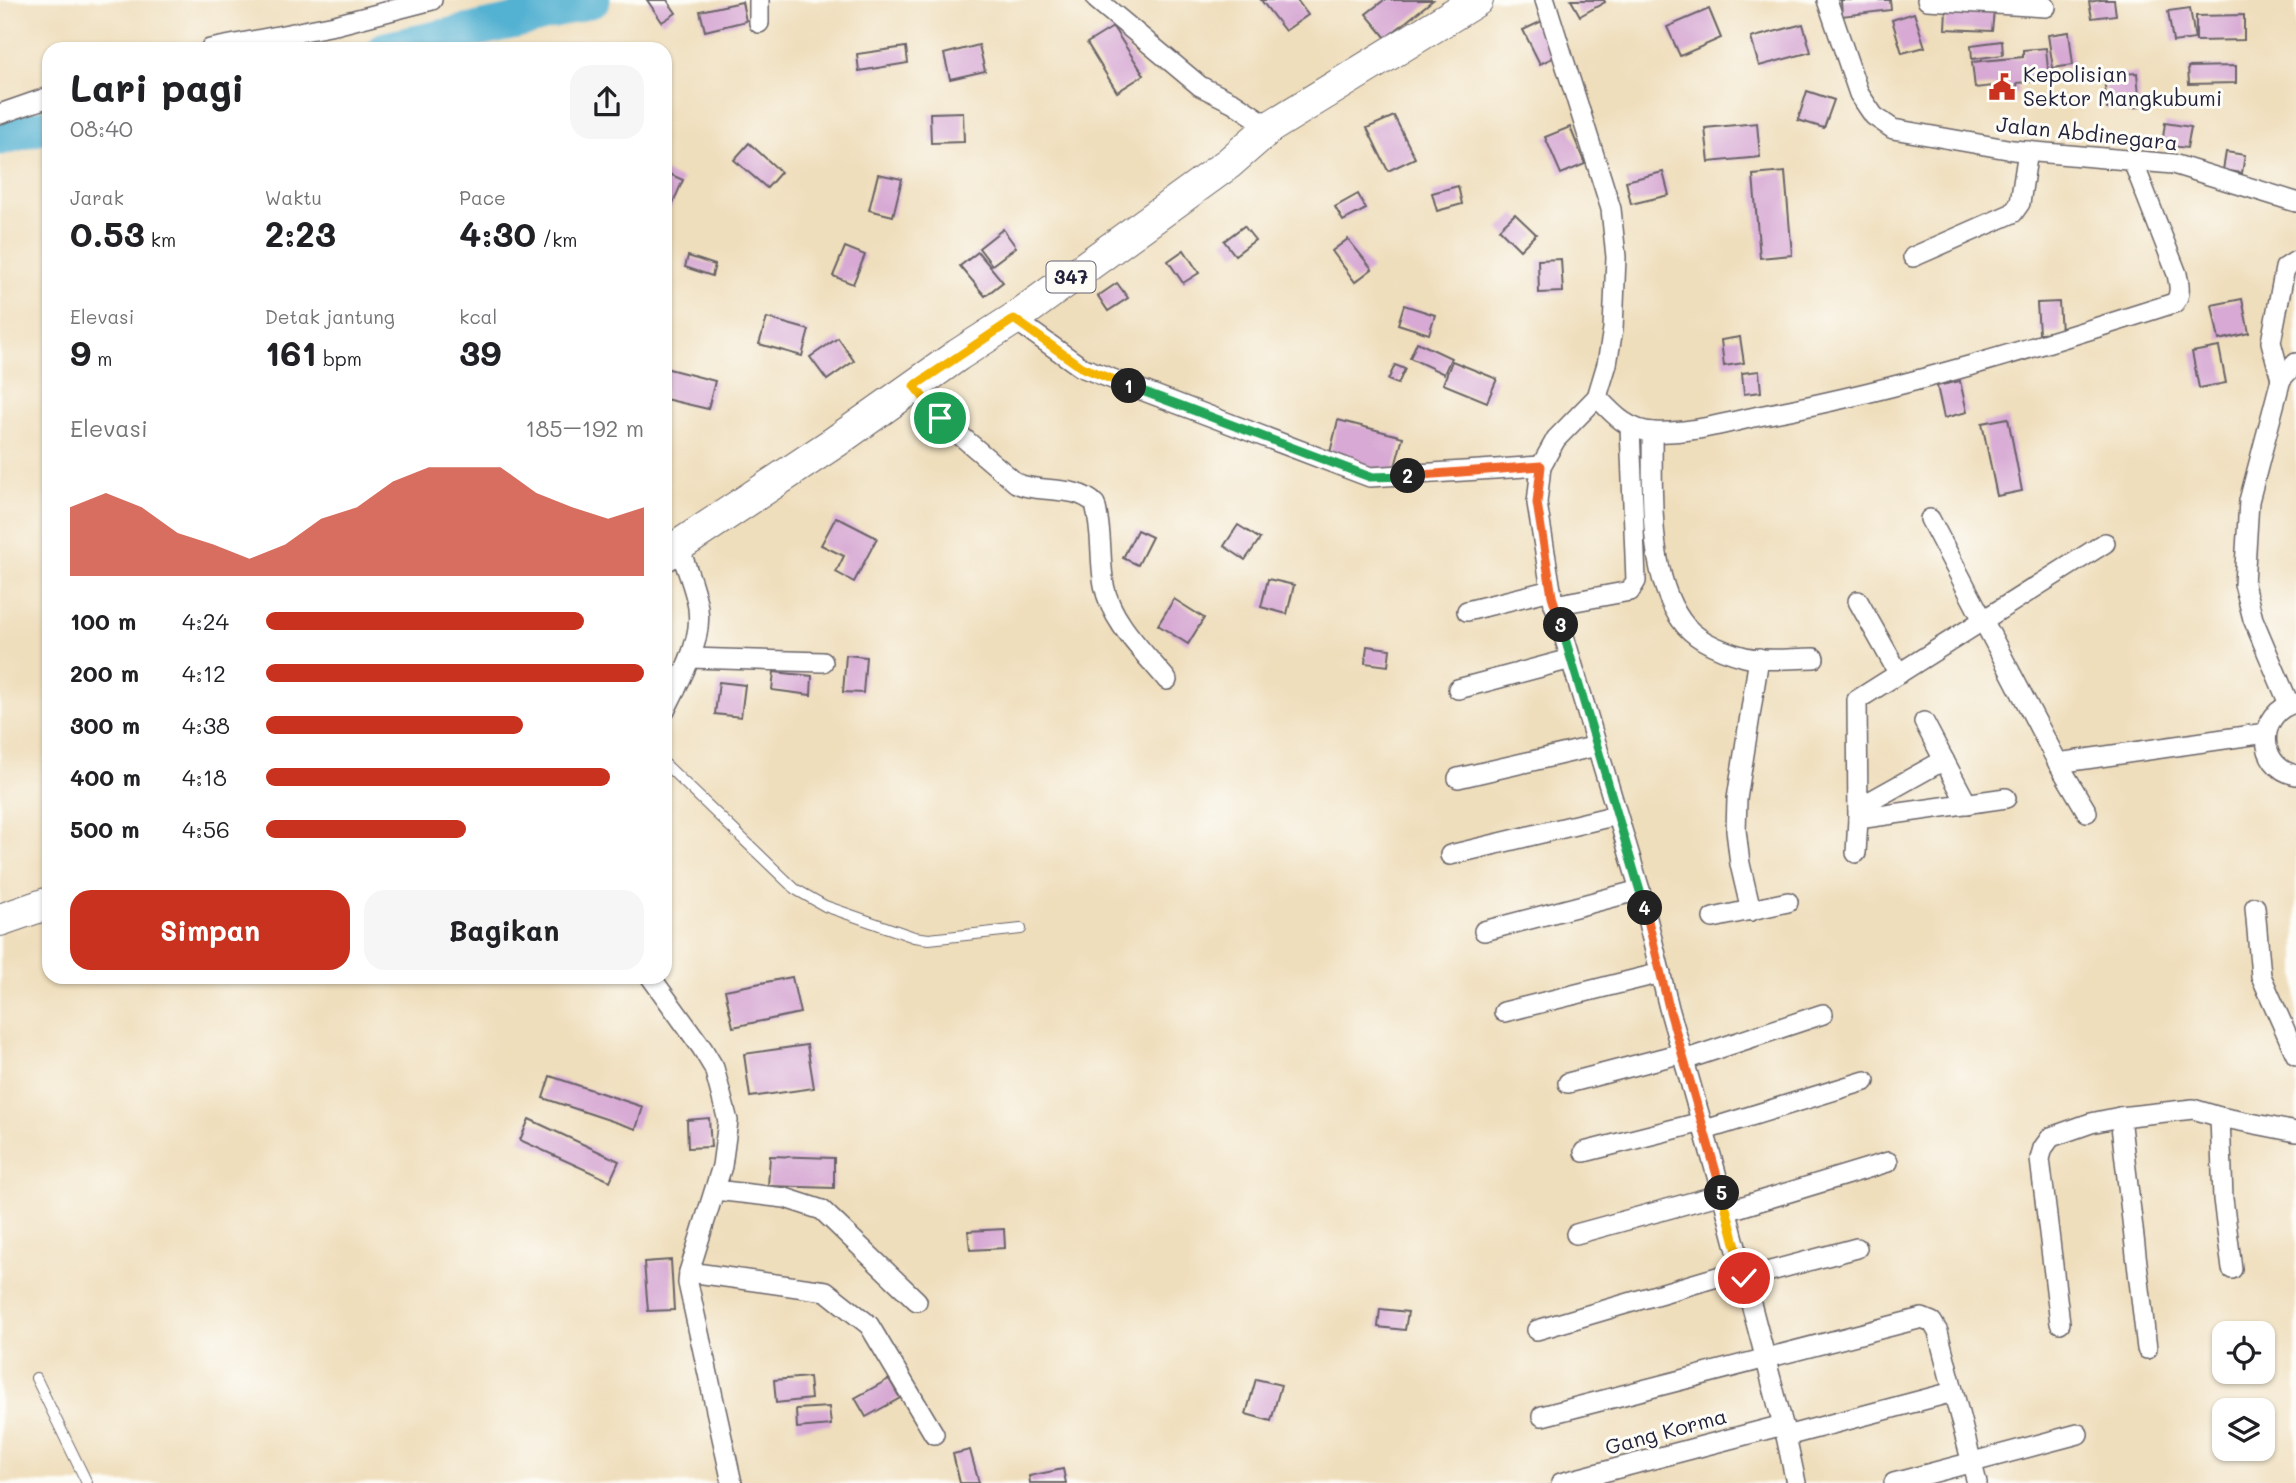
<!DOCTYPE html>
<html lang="id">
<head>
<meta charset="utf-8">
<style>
  :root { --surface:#fff; --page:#f6f6f6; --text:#202124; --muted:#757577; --accent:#c8321e }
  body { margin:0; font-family:Mali,sans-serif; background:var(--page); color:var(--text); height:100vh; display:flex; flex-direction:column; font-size:26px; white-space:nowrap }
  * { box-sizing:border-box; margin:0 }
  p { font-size:23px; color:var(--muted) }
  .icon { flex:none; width:38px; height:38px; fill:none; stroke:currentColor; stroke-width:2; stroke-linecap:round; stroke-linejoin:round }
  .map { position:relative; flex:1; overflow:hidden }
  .drawer { position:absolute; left:42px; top:42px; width:630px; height:942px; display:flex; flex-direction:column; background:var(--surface); border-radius:21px; box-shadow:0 2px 5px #0004 }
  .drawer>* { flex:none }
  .controls { position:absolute; left:2212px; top:1321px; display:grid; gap:14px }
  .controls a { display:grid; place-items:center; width:63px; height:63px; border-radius:14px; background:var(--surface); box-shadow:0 2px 5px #0004; font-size:35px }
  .pin { position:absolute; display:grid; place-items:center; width:60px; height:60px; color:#fff; margin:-30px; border:4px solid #fff; border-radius:50%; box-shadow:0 2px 7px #0007 }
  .km { position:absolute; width:35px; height:35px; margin:-18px; border-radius:50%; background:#222; color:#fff; font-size:19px; line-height:35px; text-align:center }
  .round { display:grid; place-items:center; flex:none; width:74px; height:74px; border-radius:21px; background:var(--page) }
  .summary { display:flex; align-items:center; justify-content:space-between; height:119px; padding:0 28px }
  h1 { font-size:38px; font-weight:700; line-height:52px }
  .stats { display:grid; grid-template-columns:repeat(3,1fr); gap:10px; height:119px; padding:7px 28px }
  .stats div { display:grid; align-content:center }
  .stats b { font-size:35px; font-weight:700 }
  .stats small { font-size:19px; font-weight:400 }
  .stats p { font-size:19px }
  .chart { height:196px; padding:14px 28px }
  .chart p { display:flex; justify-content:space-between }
  .chart svg { width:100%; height:126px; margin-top:7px; fill:var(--accent); opacity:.7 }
  .primary-button { display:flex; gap:14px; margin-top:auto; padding:14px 28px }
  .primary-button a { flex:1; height:80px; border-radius:21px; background:var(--accent); color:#fff; font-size:28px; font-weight:700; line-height:80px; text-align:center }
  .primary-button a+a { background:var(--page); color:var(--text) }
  ul { padding:0 28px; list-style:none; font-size:23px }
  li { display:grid; grid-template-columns:112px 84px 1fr; align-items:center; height:52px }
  li i { height:18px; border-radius:9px; background:var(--accent) }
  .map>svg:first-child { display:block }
</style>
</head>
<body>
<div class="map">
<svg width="2296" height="1483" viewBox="0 0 2296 1483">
  <rect width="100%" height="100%" fill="#fdfcf7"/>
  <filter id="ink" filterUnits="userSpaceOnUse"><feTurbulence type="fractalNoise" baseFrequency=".0143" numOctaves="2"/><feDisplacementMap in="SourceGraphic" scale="14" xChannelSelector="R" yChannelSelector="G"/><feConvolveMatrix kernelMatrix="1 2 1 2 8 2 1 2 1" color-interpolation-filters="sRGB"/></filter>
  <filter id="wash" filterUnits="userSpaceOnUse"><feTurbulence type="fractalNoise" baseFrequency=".00686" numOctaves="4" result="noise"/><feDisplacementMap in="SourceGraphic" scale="28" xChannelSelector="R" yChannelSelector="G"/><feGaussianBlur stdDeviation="1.57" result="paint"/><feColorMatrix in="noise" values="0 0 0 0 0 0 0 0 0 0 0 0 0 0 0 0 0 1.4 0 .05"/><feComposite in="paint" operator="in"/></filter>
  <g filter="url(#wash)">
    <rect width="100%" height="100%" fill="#efdebc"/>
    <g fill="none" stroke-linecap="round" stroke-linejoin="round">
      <g stroke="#52b1d1" stroke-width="35">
        <path d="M385 49 530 18 593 0"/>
        <path d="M0 138 49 125"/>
      </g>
    </g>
    <g id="blocks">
      <g fill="#d7a9d4">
        <path d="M647 0H667L676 13 662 22Z"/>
        <path d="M1261 0H1297L1308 15 1285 31Z"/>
        <path d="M1384 0H1433L1386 38 1366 14Z"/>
        <path d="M1571 0H1604L1605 2 1580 16Z"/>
        <path d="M1841 0H1890L1891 10 1842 16Z"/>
        <path d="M2101 0H2114L2116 15 2092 18 2089 2Z"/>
        <path d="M742 2 746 21 705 31 700 11Z"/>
        <path d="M2190 8 2195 39 2173 42 2168 11Z"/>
        <path d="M1709 9 1721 38 1680 56 1667 27Z"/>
        <path d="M1946 9 1994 11 1992 31 1945 29Z"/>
        <path d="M1914 13 1925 47 1902 53 1892 20Z"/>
        <path d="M2244 15V40L2196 41V16Z"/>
        <path d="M1542 21 1559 55 1540 64 1523 30Z"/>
        <path d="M1803 24 1811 52 1759 66 1751 38Z"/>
        <path d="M1113 27 1144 75 1117 92 1087 43Z"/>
        <path d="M2069 32 2073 65 2053 68 2048 35Z"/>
        <path d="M2002 41 2003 55 1972 59 1971 45Z"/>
        <path d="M979 45 985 71 950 79 944 54Z"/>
        <path d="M906 47 908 63 859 71 857 54Z"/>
        <path d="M2046 48 2049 80 2017 83 2018 93 2003 94 2002 85 1975 88 1972 62 2023 57V50Z"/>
        <path d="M2236 66V83L2189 84 2188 67Z"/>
        <path d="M2137 73 2140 107 2107 109 2104 75Z"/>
        <path d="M1807 91 1834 100 1824 128 1798 120Z"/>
        <path d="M963 112 964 142 931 143 930 113Z"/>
        <path d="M1394 116 1415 158 1388 171 1367 128Z"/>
        <path d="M1757 123 1760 157 1709 162 1705 128Z"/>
        <path d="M2165 123 2191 127 2187 148 2162 145Z"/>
        <path d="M1570 127 1585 164 1561 174 1545 137Z"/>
        <path d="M749 143 781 172 767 188 734 160Z"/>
        <path d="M2226 152 2245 155 2242 173 2223 170Z"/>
        <path d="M665 172 683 180 670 210 665 208Z"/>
        <path d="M1663 172 1669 195 1631 204 1626 181Z"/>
        <path d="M1785 172 1792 255 1760 258 1753 175Z"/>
        <path d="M878 174 902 179 893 216 869 210Z"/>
        <path d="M1458 186 1462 204 1437 211 1432 193Z"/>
        <path d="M1358 194 1366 209 1343 221 1335 207Z"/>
        <path d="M1515 214 1536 234 1520 250 1499 229Z"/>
        <path d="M1244 226 1255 240 1235 255 1224 241Z"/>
        <path d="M1003 229 1016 247 992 265 979 248Z"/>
        <path d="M1348 239 1372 269 1355 282 1332 251Z"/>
        <path d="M845 247 865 255 853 284 833 276Z"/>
        <path d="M1184 250 1199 273 1183 283 1168 261Z"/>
        <path d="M978 252 1003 282 985 296 960 266Z"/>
        <path d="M688 256 715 265 712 276 685 267Z"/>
        <path d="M1561 259 1563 292 1539 293 1538 260Z"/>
        <path d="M1117 283 1128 298 1108 311 1098 296Z"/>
        <path d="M2242 299 2249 333 2219 340 2212 305Z"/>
        <path d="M2059 302 2061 332 2039 333 2037 303Z"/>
        <path d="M1404 305 1435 315 1429 334 1398 324Z"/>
        <path d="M767 318 809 330 802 356 759 344Z"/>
        <path d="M1740 337 1744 363 1724 366 1721 340Z"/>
        <path d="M838 338 854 361 827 380 810 357Z"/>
        <path d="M1417 342 1451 358 1444 374 1410 358Z"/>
        <path d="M2219 347 2226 383 2199 388 2192 352Z"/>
        <path d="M1452 361 1497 379 1487 402 1443 384Z"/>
        <path d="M1395 365 1405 369 1398 384 1388 380Z"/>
        <path d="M665 368 715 381 708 409 665 399Z"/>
        <path d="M1759 371 1761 392 1744 394 1742 373Z"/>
        <path d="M1960 381 1967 412 1944 418 1937 386Z"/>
        <path d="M2008 418 2022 491 1997 496 1982 423Z"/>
        <path d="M1338 420 1403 437 1393 474 1329 457Z"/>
        <path d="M836 517 877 538 854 582 836 572 844 556 821 545Z"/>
        <path d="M1238 525 1260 539 1245 560 1224 546Z"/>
        <path d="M1137 530 1152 537 1138 565 1123 558Z"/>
        <path d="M1268 579 1294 585 1287 614 1261 607Z"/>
        <path d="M1174 599 1204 618 1188 644 1158 625Z"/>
        <path d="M1367 646 1390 649 1388 666 1365 663Z"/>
        <path d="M846 655 866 657 863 693 843 692Z"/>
        <path d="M774 672 812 676 811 695 772 690Z"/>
        <path d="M719 682 745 685 741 717 715 714Z"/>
        <path d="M792 977 800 1013 733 1027 725 990Z"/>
        <path d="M807 1045 814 1088 750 1097 744 1054Z"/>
        <path d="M550 1076 643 1107 636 1129 543 1098Z"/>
        <path d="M709 1118 711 1147 688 1148 687 1120Z"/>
        <path d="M529 1119 619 1161 610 1181 520 1140Z"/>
        <path d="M770 1156 834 1158V1188L768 1186Z"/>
        <path d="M1004 1229 1005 1248 970 1250 968 1231Z"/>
        <path d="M671 1260 674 1310 648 1311 644 1262Z"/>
        <path d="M1380 1309 1408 1312 1405 1330 1378 1327Z"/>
        <path d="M809 1377 811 1399 776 1403 774 1380Z"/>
        <path d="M889 1379 900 1398 866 1417 855 1398Z"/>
        <path d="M1256 1379 1281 1385 1271 1421 1246 1414Z"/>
        <path d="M829 1407 831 1425 797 1428 796 1409Z"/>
        <path d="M970 1450 979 1483H960L953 1454Z"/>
        <path d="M1063 1469 1066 1483H1030L1029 1476Z"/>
      </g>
    </g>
  </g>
  <g filter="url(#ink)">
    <use href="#blocks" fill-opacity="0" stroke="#6a6468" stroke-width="2"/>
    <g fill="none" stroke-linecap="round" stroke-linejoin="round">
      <defs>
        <g id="lane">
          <path d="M665 764 795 889 825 906 914 937 929 939 1021 929"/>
          <path d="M36 1378 87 1483"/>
        </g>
        <g id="street">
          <path d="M1097 0 1200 86 1234 103 1270 127"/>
          <path d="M1545 0 1611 209 1616 257 1613 329 1607 364 1597 397 1556 439 1541 466 1537 503 1552 596 1640 890 1669 1008 1722 1194 1786 1436 1796 1483"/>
          <path d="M1827 0 1859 94 1874 116 1893 129 2013 150 2173 164 2296 202"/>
          <path d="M1927 0 2046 7"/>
          <path d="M759 23V0"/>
          <path d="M210 49 335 25 432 0"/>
          <path d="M0 114 49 97"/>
          <path d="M1913 257 2013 213 2020 203 2028 151"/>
          <path d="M1014 319 1081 367 1370 477 1541 466"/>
          <path d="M2281 379 2271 342 2285 268 2296 261"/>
          <path d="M914 386 940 418 1016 483C1039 494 1076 484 1095 504 1103 533 1099 556 1104 585 1111 622 1144 652 1167 680"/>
          <path d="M1597 397C1614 415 1628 431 1654 432 1690 434 1728 422 1764 415 1903 389 2040 346 2174 303 2182 294 2179 285 2177 274L2132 159"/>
          <path d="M1652 432C1653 488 1647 573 1681 620 1695 641 1722 651 1745 657 1766 662 1792 658 1814 658"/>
          <path d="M1930 519 2058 763 2087 812"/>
          <path d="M1858 601 1899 674"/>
          <path d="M1554 605 1630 591 1636 581 1630 427"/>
          <path d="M1467 611 1551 590"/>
          <path d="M690 658 823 662"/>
          <path d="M1458 689 1571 659"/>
          <path d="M2296 703C2257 711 2256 767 2296 775"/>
          <path d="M2289 704 2253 619 2244 584 2249 501 2281 379 2296 363"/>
          <path d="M665 711C679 680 703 644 698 608 695 587 685 566 679 546"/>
          <path d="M1924 722 1967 804"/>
          <path d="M2058 763 2266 733"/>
          <path d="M1458 778 1597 746"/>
          <path d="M1858 808 1944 760"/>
          <path d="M1858 819 2006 798"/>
          <path d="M1856 853 1858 819 1857 700 2105 543"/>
          <path d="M1450 855 1617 815"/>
          <path d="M2255 907 2261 976 2296 1055"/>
          <path d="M1751 911 1740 864 1736 830 1737 799 1759 658"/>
          <path d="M1713 918 1788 902"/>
          <path d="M1484 931 1640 890"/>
          <path d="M650 976 702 1048 714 1068 728 1121 722 1166 689 1272 688 1283 732 1483"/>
          <path d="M1504 1012 1661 973"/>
          <path d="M1684 1060 1823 1014"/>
          <path d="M1568 1083 1682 1053"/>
          <path d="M2120 1117 2147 1349"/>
          <path d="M2220 1117 2223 1199 2232 1269"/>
          <path d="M1705 1130 1865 1081"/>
          <path d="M1584 1152 1702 1122"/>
          <path d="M715 1190 785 1198 822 1210 917 1301"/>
          <path d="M1727 1211 1888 1162"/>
          <path d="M1576 1234 1722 1194"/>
          <path d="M689 1272 826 1291 869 1325 934 1434"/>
          <path d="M1744 1278 1857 1248"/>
          <path d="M2060 1323 2040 1159 2043 1148 2051 1137 2091 1123 2120 1117 2193 1109 2220 1117 2296 1132"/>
          <path d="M1537 1330 1741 1270"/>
          <path d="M1542 1416 1922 1318 1932 1322 1938 1332 1977 1483"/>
          <path d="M1786 1436 1953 1392"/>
          <path d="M1561 1483 1783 1425"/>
          <path d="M1894 1483 2078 1434"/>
        </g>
        <g id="primary">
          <path d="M665 555 835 442 958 355 1014 319 1229 163 1270 127 1477 0"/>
          <path d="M0 920 49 903"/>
        </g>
      </defs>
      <use href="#lane" stroke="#6a6468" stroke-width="12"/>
      <use href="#street" stroke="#6a6468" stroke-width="22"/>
      <use href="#primary" stroke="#6a6468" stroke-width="34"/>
      <use href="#lane" stroke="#fff" stroke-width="10"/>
      <use href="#street" stroke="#fff" stroke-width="19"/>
      <use href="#primary" stroke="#fff" stroke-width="32"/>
    </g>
  </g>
  <g fill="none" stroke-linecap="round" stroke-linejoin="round" filter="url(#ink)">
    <defs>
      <path id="split-1" d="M940 418 914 386 1014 319 1081 367 1129 386"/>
      <path id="split-2" d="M1129 386 1370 477 1408 476"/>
      <path id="split-3" d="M1408 476 1541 466 1537 503 1552 596 1561 625"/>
      <path id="split-4" d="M1561 625 1645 908"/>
      <path id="split-5" d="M1645 908 1669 1008 1722 1193"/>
      <path id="split-6" d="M1722 1193 1744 1278"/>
    </defs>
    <use href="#split-1" stroke="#fff" stroke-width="14"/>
    <use href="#split-2" stroke="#fff" stroke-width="14"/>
    <use href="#split-3" stroke="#fff" stroke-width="14"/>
    <use href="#split-4" stroke="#fff" stroke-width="14"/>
    <use href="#split-5" stroke="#fff" stroke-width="14"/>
    <use href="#split-6" stroke="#fff" stroke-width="14"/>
    <use href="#split-1" stroke="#f5b400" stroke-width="9"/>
    <use href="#split-2" stroke="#22a559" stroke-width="9"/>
    <use href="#split-3" stroke="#f0652b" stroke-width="9"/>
    <use href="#split-4" stroke="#22a559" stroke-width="9"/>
    <use href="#split-5" stroke="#f0652b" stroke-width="9"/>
    <use href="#split-6" stroke="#f5b400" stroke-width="9"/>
  </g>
  <defs>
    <symbol id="civic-bare" viewBox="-9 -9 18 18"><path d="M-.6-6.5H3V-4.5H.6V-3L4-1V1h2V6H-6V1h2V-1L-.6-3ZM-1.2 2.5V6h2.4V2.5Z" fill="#c8321e" stroke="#fdfcf7" stroke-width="2.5" paint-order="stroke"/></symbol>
  </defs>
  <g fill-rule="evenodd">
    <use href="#civic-bare" x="1983" y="68" width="38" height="38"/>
  </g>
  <g text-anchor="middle" stroke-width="6" stroke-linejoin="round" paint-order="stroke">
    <rect fill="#fdfcf7" stroke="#646373" stroke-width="2" x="1046.5" y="261.5" width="49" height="31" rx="5"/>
    <g font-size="19" font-weight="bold" fill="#22223b">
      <text x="1071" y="284">347</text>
    </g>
    <g font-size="21" fill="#22223b" stroke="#fdfcf7" text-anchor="start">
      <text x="2023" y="82">Kepolisian<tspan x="2023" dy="24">Sektor Mangkubumi</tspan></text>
    </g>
    <g font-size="21" fill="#22223b" stroke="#fdfcf7">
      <text transform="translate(2087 134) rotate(6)" y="7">Jalan Abdinegara</text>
      <text transform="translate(1666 1432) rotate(-15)" y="7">Gang Korma</text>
    </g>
  </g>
</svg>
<div class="controls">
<a><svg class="icon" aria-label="locate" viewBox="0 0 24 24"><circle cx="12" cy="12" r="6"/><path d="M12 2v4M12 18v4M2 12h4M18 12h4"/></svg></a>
<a><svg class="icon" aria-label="layers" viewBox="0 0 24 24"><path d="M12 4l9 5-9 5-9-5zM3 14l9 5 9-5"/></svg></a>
</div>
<div class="pin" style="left:940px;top:418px;background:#1e9e55"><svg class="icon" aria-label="arrive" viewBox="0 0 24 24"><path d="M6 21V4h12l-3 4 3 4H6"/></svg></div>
<div class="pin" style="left:1744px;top:1278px;background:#d93025"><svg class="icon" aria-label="check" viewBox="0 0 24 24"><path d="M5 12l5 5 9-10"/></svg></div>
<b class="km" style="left:1129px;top:386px">1</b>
<b class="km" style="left:1408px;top:476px">2</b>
<b class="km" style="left:1561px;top:625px">3</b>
<b class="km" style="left:1645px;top:908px">4</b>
<b class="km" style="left:1722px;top:1193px">5</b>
<section class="drawer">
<div class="summary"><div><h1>Lari pagi</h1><p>08:40</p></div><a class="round"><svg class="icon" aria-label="share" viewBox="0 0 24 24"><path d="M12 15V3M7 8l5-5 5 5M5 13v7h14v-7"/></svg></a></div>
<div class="stats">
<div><p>Jarak</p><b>0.53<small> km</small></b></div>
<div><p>Waktu</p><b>2:23</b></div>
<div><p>Pace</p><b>4:30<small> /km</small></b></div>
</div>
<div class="stats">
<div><p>Elevasi</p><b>9<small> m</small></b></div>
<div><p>Detak jantung</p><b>161<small> bpm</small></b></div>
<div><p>kcal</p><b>39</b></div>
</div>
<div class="chart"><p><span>Elevasi</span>185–192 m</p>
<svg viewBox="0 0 160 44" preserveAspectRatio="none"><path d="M0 44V20L10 15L20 20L30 29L40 33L50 38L60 33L70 24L80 20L90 11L100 6L110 6L120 6L130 15L140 20L150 24L160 20V44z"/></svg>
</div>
<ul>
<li><b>100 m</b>4:24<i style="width:84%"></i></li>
<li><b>200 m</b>4:12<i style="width:100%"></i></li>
<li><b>300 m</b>4:38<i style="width:68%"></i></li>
<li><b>400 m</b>4:18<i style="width:91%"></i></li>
<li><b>500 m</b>4:56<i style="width:53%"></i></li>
</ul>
<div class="primary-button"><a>Simpan</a><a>Bagikan</a></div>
</section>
</div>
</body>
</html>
